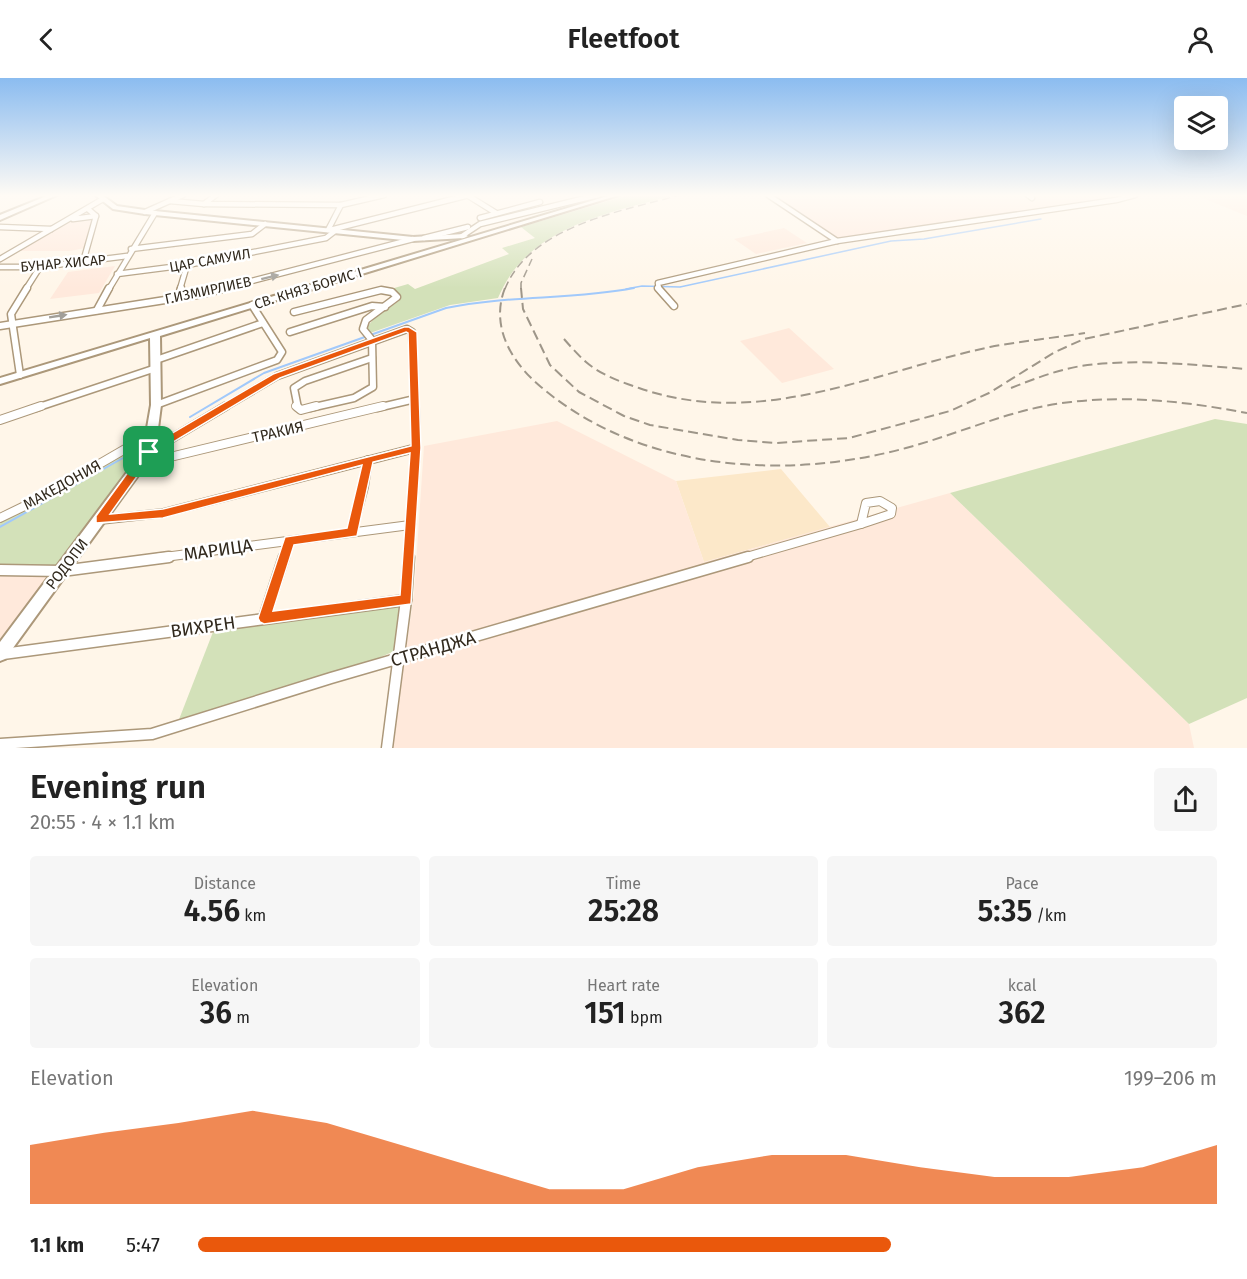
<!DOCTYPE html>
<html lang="en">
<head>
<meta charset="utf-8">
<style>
  :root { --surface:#fff; --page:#f6f6f6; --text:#222; --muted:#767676; --accent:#ea580c }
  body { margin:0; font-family:"Fira Sans",sans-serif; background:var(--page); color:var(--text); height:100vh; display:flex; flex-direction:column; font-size:22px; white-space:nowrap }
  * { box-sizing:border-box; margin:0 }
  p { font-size:20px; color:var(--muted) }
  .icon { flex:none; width:33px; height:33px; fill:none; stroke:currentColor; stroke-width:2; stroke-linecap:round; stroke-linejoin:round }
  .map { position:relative; height:670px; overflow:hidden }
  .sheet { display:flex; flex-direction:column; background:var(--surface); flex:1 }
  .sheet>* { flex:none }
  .fabs { position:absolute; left:1174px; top:18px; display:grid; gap:12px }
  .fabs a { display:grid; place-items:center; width:54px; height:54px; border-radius:6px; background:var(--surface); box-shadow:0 6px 24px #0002; font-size:30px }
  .pin { position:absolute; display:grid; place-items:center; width:51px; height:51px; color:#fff; margin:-26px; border-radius:12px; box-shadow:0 3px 9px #0006 }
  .round { display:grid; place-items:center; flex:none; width:63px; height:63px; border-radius:6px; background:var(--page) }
  .overview { display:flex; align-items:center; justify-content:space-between; height:102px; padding:0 30px }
  h1 { font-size:33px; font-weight:600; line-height:45px }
  .stats { display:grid; grid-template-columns:repeat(3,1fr); gap:9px; height:102px; padding:6px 30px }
  .stats div { display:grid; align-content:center; border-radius:6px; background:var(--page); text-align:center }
  .stats b { font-size:30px; font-weight:600 }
  .stats small { font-size:16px; font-weight:400 }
  .stats p { font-size:16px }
  .chart { height:168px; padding:12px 30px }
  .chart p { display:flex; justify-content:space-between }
  .chart svg { width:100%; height:108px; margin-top:6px; fill:var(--accent); opacity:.7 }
  ul { padding:0 30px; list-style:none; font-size:20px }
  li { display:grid; grid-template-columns:96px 72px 1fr; align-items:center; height:45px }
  li i { height:15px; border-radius:8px; background:var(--accent) }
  header { display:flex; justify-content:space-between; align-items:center; height:78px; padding:0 30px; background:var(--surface); font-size:27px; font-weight:600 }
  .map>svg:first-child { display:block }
</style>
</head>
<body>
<header><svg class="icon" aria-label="back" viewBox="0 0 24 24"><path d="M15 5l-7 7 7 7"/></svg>Fleetfoot<svg class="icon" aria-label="person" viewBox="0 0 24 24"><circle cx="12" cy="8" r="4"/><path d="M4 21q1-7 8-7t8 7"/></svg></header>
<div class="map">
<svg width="1247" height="670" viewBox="0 0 1247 670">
  <rect width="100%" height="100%" fill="#fff6e9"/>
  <path fill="#fce8c9" d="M781 391 830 449 704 484 676 403Z"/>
  <g fill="#ffe9db">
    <path d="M1019 117H1127L1046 131Z"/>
    <path d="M1195 117H1247V138Z"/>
    <path d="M784 150 807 165 756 176 734 161Z"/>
    <path d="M789 250 834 291 782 305 740 263Z"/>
    <path d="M557 343 676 403 704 484 950 415 1189 646 1194 670H392L414 516 424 368Z"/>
    <path d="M55 493 0 564V494Z"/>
  </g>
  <g fill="#ffe9dc">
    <path d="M772 117H1019L1046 131 849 160 837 159Z"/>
    <path d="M93 141 85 170 70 173H19L69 144Z"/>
    <path d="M115 188 99 215 50 221 68 194Z"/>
  </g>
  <g fill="#d3e1b9">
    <path d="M628 117H675C608 135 527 149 498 220L450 227 370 255 367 251C374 236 389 232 401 221L398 215 391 211 408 206 415 211 509 176 502 170 535 160 521 149Z"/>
    <path d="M1215 341 1247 346V620L1189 646 950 415Z"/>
    <path d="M127 372 134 385 58 487H0V443Z"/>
    <path d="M395 527 401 529 397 572 369 584 178 644 213 554Z"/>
  </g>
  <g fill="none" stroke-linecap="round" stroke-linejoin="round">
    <path stroke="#a1c9fb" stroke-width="1.5" d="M626 211 642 208 680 209 891 163 924 161 1041 141"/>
    <g stroke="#a1c9fb" stroke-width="2">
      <path d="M190 339 264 295 446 230C508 217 572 222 634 210"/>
      <path d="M0 449 123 380"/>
    </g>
    <defs>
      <g id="street-far3">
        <path d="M467 117 496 135"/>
        <path d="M768 117 837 163"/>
        <path d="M1028 117 1032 120"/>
        <path d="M170 123 204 126 341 127 384 117"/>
        <path d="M204 126 216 117"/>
        <path d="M145 134 183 117"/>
        <path d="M480 140 540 124"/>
        <path d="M73 141 96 138"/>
        <path d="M0 149 51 151"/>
        <path d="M328 152 341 127"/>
        <path d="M330 152 469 117"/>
        <path d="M462 158 480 146 598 117"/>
        <path d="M424 160 468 149"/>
        <path d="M131 171 252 156 265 146"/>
        <path d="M0 181 103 121"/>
        <path d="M83 184 96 138 88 131"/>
        <path d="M0 189H40L127 178"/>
        <path d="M117 196 187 187 326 160 335 153"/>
        <path d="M26 211 40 189"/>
        <path d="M109 211 155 135"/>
        <path d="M180 211 187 187"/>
        <path d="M221 211 413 161"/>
        <path d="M659 211 658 205 837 163 1116 122 1135 117"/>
      </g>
      <g id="street-far2">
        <path d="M658 210 674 228"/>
        <path d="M178 220 181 210"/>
        <path d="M97 232 109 210"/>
        <path d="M294 234 381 212 392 214 397 219 366 242 363 251 372 262 373 309 354 320 310 330"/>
        <path d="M0 248 203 216 227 210"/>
        <path d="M290 254 372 228 385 229"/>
        <path d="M156 282 263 245"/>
        <path d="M20 297 11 236 27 210"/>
        <path d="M156 327 277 282 282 274 252 227"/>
        <path d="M36 330 156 290"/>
        <path d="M223 330 277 298 407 251 412 254 415 330"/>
        <path d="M298 330 294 310 305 303 372 280"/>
        <path d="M377 330 415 321"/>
      </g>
      <g id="street-far1">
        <path d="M296 328 301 332 316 328"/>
        <path d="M0 342 41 328"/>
        <path d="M149 374 226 328"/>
        <path d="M141 386 383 328"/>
        <path d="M880 423 892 430 891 436 861 446 866 425Z"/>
        <path d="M0 440 39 421 151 356"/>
        <path d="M100 442 163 435 416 370"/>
        <path d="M352 454 364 409 368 382"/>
        <path d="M157 480 410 447"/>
        <path d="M283 480 289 463"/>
        <path d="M409 480 416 370 415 328"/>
        <path d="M743 480 861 446"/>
      </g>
      <g id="street">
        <path d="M0 492 62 493 169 479"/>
        <path d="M264 540 284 479"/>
        <path d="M3 576 406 522"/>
        <path d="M0 666 152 656 331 600 748 479"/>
        <path d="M387 670 406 522 409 479"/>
      </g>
      <g id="secondary">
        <path d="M49 117H57L0 142V137Z"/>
        <path d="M95 117H102L117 128 145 132 413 159 464 156 468 158 464 160 413 163 145 136 113 131Z"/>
        <path d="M611 117H619L160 258 161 327 155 374 5 581 0 583V564L143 373 151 327 150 260 0 306V300Z"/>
      </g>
    </defs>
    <use href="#street-far3" stroke="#ac987a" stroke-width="7"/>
    <use href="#street-far2" stroke="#ac987a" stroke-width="9"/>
    <use href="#street-far1" stroke="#ac987a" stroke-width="10"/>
    <use href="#street" stroke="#ac987a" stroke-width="13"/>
    <use href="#secondary" stroke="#ac987a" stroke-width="4"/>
    <use href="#street-far3" stroke="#fff" stroke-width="4.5"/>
    <use href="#street-far2" stroke="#fff" stroke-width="6"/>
    <use href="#street-far1" stroke="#fff" stroke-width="8"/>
    <use href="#street" stroke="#fff" stroke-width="10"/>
    <use href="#secondary" fill="#fff" fill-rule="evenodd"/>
    <g stroke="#9e9689" stroke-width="1.5" stroke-dasharray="8 4.5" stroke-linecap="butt">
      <path d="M505 211C530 148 622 133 680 117"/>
      <path d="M521 211V205L532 181"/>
    </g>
    <g stroke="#9e9689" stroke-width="2" stroke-dasharray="10 5" stroke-linecap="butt">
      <path d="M505 210C490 248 511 284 541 309 640 393 785 403 906 370 962 355 1013 330 1071 324 1130 317 1189 324 1247 335"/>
      <path d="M521 210 523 231 550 287 579 314 624 338 650 347 738 362 776 365 849 360 950 333 989 315 1055 274 1084 261 1247 226"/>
      <path d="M564 261C571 269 578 277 586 284 601 297 621 304 639 310 760 352 873 294 990 269 1021 263 1054 260 1085 255"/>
      <path d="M1011 310C1034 301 1057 292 1081 288 1136 280 1192 287 1247 291"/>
    </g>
  </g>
  <defs><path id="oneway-solid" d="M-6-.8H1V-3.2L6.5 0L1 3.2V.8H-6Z" transform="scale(1.5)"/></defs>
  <g fill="#a29f99">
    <use href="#oneway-solid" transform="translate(270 199) rotate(-14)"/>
    <use href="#oneway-solid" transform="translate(58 238) rotate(-9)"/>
  </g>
  <linearGradient id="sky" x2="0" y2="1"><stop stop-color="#8bbcf0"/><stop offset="0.56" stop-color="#fffbf5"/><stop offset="1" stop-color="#fffbf5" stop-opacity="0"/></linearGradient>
  <rect width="1247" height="210" fill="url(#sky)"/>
  <path fill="#ea580c" stroke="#fff" stroke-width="1.5" fill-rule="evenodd" d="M404 249H409L417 254 421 370 411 526 264 546 260 544 258 540 285 459 347 450 362 387 163 440 96 445V438L145 371 273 296ZM406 254 408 255 411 368 163 431 110 436 153 376 280 300ZM410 375 400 517 273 533 294 467 357 458 373 384Z"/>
  <g text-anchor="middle" stroke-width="5" stroke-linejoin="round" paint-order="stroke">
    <g font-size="14" fill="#31291d" stroke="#fff">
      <text transform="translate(210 182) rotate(-10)" y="5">ЦАР САМУИЛ</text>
      <text transform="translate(63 185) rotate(-5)" y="5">БУНАР ХИСАР</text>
      <text transform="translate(308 210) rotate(-17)" y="5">СВ. КНЯЗ БОРИС I</text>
      <text transform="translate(208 212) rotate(-12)" y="5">Г.ИЗМИРЛИЕВ</text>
    </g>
    <g font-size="15" fill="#31291d" stroke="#fff">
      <text transform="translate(278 354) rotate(-13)" y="5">ТРАКИЯ</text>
      <text transform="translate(62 407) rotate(-29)" y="5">МАКЕДОНИЯ</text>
      <text transform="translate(67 486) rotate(-53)" y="5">РОДОПИ</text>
    </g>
    <g font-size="18" fill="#31291d" stroke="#fff">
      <text transform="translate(218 472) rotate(-8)" y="6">МАРИЦА</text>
      <text transform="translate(203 549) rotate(-8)" y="6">ВИХРЕН</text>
      <text transform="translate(433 571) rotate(-16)" y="6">СТРАНДЖА</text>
    </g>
  </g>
</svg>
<div class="fabs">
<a><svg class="icon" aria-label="layers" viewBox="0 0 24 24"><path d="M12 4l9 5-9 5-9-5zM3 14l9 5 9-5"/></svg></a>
</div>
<div class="pin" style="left:149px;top:374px;background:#1e9e55"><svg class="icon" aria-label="arrive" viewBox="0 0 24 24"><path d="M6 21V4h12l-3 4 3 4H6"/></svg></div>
</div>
<section class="sheet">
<div class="overview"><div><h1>Evening run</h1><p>20:55 · 4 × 1.1 km</p></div><a class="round"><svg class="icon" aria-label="share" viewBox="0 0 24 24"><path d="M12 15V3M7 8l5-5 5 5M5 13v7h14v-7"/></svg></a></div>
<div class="stats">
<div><p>Distance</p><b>4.56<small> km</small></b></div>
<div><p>Time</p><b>25:28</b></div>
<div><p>Pace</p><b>5:35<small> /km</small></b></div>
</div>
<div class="stats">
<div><p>Elevation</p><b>36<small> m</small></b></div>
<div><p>Heart rate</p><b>151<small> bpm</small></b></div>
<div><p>kcal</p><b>362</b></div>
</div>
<div class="chart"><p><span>Elevation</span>199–206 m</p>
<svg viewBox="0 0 160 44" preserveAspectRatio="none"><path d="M0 44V20L10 15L20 11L30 6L40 11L50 20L60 29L70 38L80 38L90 29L100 24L110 24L120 29L130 33L140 33L150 29L160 20V44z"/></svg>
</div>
<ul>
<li><b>1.1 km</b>5:47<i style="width:68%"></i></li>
</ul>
</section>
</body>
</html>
